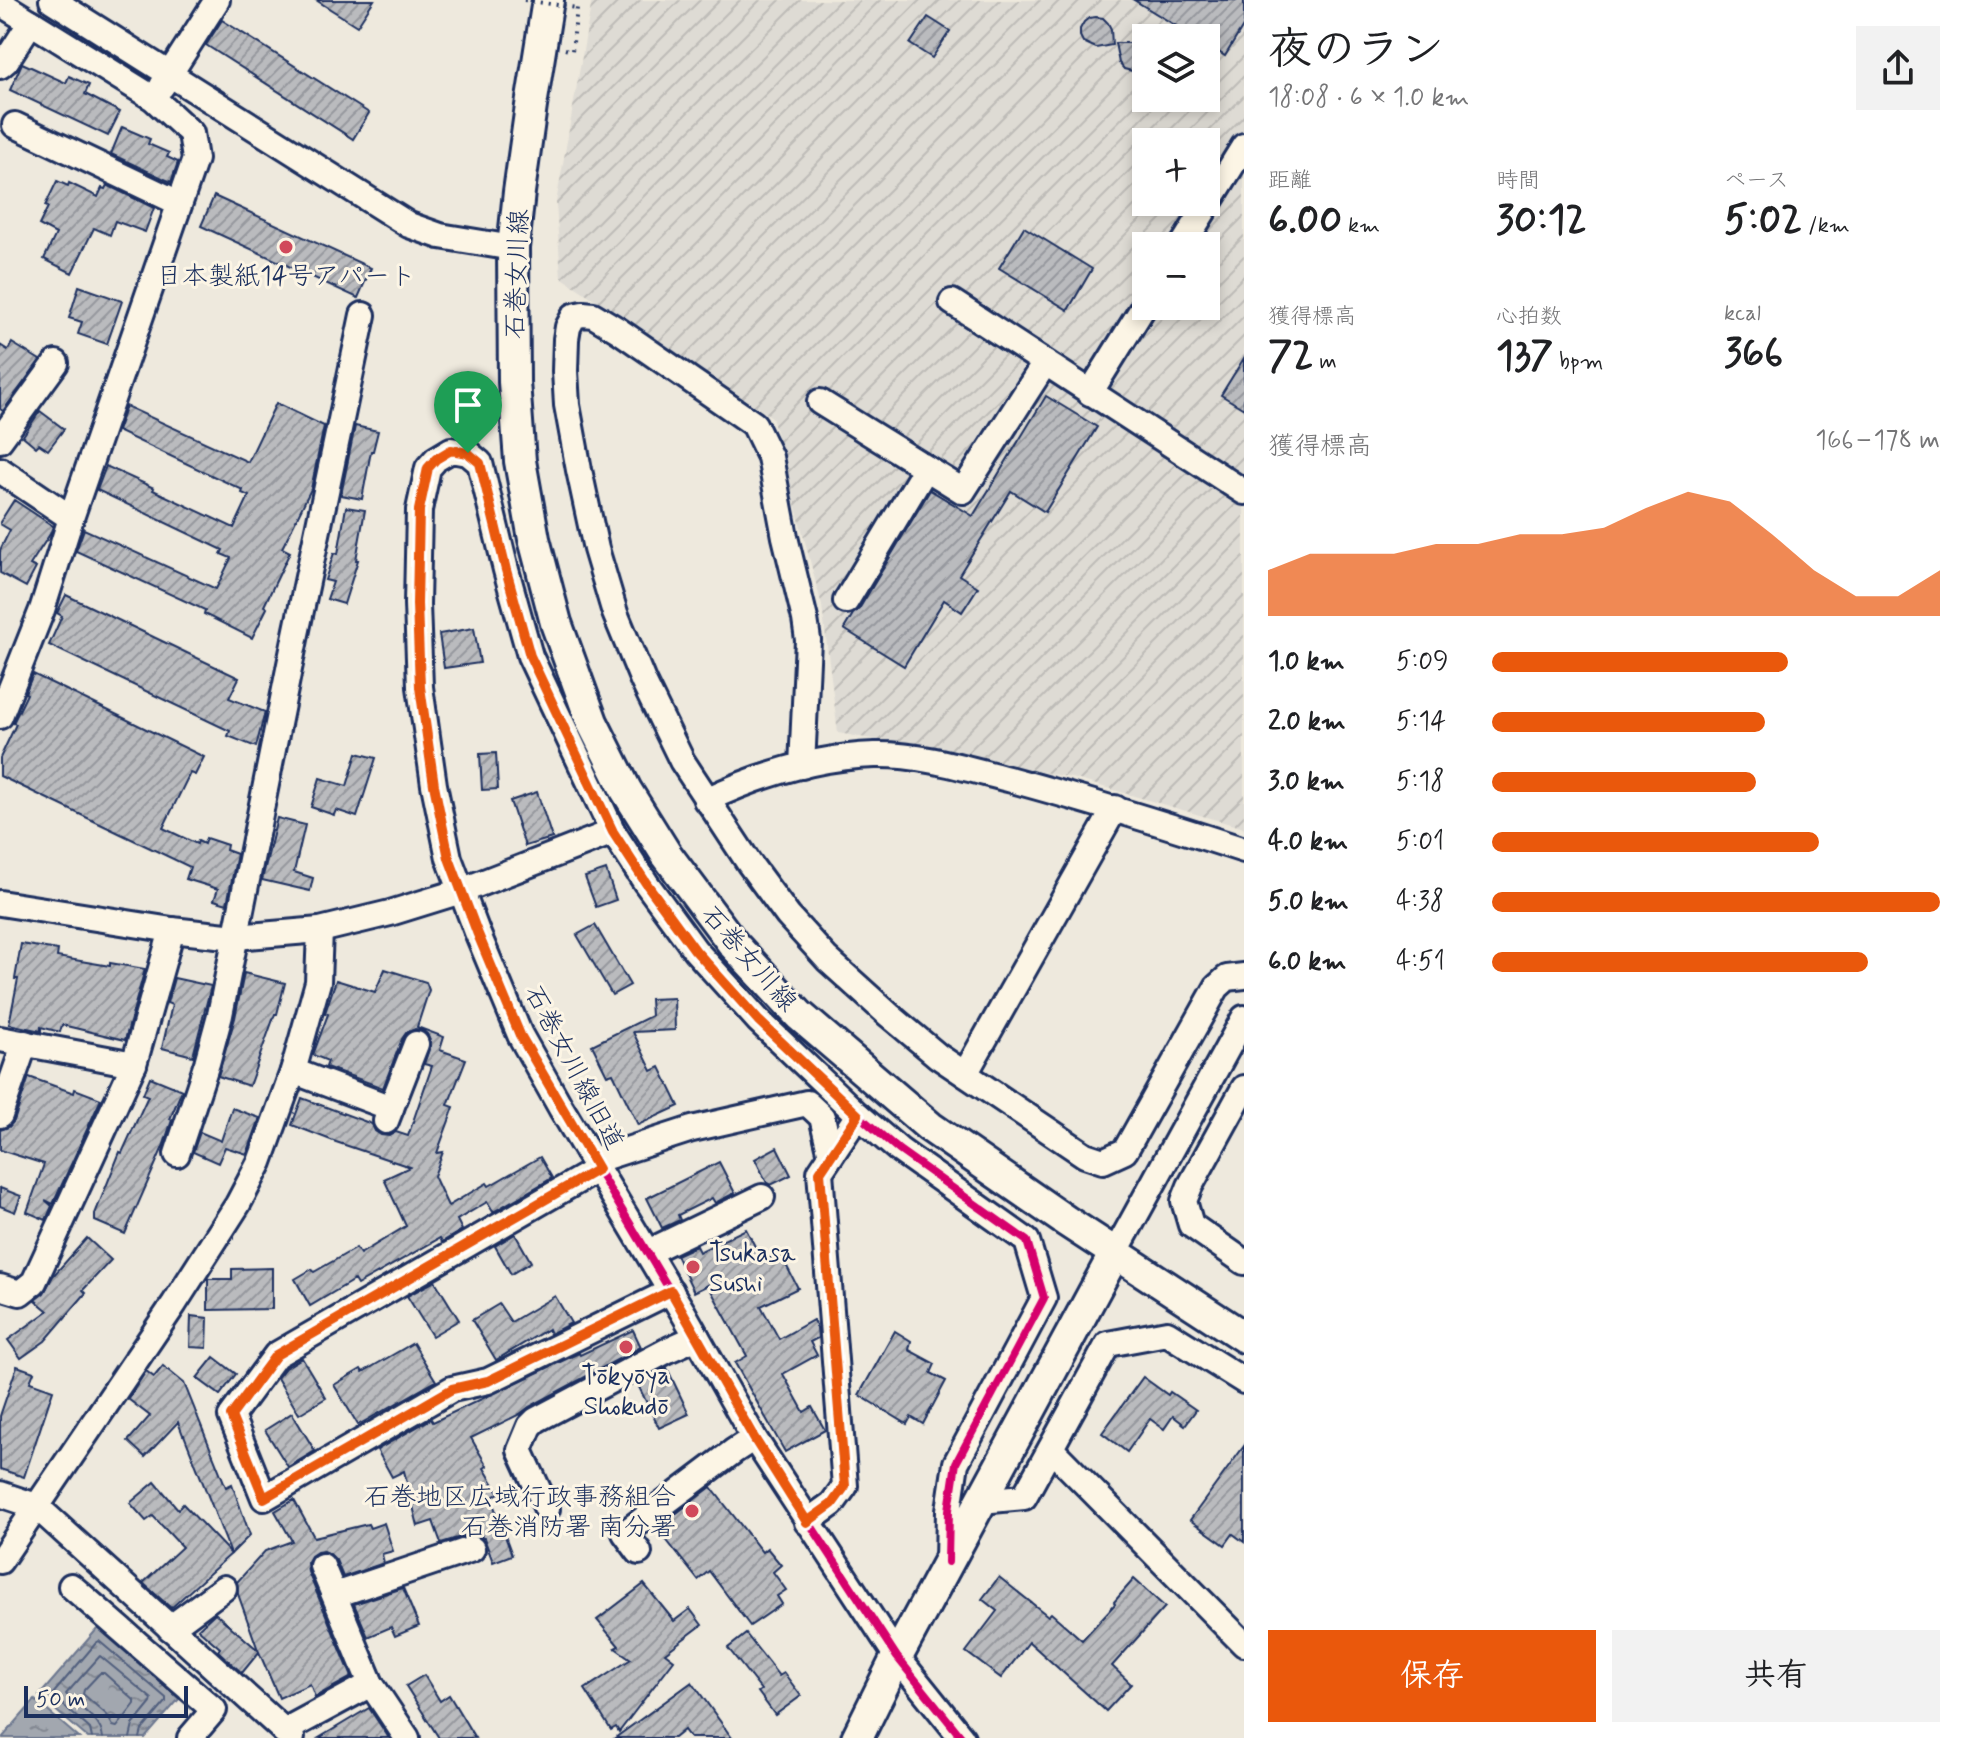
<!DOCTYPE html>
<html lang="ja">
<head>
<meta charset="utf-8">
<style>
  :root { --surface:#fff; --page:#f2f2f2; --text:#202124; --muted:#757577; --accent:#ea580c }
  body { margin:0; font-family:Mynerve,"Klee One",sans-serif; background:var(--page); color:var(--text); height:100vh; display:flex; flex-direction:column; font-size:30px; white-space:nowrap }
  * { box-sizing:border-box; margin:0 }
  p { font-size:26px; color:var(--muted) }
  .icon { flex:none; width:44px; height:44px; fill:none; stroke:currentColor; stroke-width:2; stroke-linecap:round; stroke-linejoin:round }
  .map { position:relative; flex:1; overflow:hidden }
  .details { display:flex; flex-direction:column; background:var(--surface); width:720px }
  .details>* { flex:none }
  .controls { position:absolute; left:1132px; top:24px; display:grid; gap:16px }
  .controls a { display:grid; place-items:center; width:88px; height:88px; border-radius:0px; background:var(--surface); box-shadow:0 4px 12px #0003; font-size:40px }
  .scale { position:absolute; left:24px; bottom:20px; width:164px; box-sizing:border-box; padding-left:8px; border:4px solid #1b2f5e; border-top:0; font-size:22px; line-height:28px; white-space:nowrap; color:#1b2f5e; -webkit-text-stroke:6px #fcf5e5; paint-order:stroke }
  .pin { position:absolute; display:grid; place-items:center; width:68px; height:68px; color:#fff; margin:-82px -34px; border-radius:50% 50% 50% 0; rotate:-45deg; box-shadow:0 0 8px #0007 }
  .pin .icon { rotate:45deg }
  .round { display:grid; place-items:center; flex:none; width:84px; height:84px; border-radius:0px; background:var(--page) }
  .overview { display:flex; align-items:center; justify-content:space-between; height:136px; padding:0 24px }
  h1 { font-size:44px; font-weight:800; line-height:60px }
  .stats { display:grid; grid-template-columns:repeat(3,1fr); gap:12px; height:136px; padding:8px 24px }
  .stats div { display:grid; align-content:center }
  .stats b { font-size:40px; font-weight:800 }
  .stats small { font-size:22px; font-weight:400 }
  .stats p { font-size:22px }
  .chart { height:224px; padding:16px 24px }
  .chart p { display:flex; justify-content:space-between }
  .chart svg { width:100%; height:144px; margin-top:8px; fill:var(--accent); opacity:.7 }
  .cta { display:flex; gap:16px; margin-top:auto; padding:16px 24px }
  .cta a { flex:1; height:92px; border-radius:0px; background:var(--accent); color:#fff; font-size:32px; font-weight:800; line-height:92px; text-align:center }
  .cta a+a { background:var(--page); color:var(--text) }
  ul { padding:0 24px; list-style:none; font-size:26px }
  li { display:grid; grid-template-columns:128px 96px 1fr; align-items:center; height:60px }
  li i { height:20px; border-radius:10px; background:var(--accent) }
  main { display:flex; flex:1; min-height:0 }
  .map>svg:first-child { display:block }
</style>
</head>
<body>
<main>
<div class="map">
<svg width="1244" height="1738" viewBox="0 0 1244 1738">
  <defs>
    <pattern id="industrial-furrows" width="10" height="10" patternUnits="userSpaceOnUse" patternTransform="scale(2)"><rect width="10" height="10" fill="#dedbd4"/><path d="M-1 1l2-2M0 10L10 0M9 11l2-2" fill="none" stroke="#bebcb8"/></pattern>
    <pattern id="water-ripples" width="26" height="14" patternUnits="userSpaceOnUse" patternTransform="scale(2)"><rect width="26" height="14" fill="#a2a7af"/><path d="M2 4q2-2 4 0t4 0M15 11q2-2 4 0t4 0" fill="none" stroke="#838892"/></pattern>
    <pattern id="building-hatch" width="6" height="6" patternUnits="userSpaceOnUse" patternTransform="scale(2)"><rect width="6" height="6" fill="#babbbe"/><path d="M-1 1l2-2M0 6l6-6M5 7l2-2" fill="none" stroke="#96989e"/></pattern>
  </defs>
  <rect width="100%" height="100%" fill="#eee9dd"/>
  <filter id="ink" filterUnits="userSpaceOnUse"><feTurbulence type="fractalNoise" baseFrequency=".0125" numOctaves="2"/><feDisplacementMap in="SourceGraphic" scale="16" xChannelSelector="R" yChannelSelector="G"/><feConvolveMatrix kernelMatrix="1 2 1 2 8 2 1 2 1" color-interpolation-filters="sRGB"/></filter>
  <g filter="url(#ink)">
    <path fill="url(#industrial-furrows)" fill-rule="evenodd" d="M592 0H1244V828L1076 779 967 756 838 733 822 606 772 417 561 277 556 203ZM1146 38H1206V98H1146ZM1146 142H1206V202H1146ZM1146 246H1206V306H1146Z"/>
    <g fill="url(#water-ripples)" stroke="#6c778f" stroke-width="2">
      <path d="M98 1628 179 1699 145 1738H88L39 1696Z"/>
      <path d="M35 1700 79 1738H2Z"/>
    </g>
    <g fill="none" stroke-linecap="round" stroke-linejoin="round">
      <g stroke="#515f7e" stroke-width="2">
        <path d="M100 1673H104L135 1701V1704L117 1727 113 1726 107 1715 83 1694 84 1690Z"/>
        <path d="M92 1738 90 1729 52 1695 96 1643 99 1641 166 1698V1702L142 1730 140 1738"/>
        <path d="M103 1738C101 1718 78 1708 66 1694L100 1656 152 1699 151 1703 133 1725 130 1738"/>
      </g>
    </g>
    <g fill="url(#building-hatch)" stroke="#1b2f5e" stroke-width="2">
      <path d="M316 0H374L357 26Z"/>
      <path d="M1134 0H1244V25L1225 56 1206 44V38H1196Z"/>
      <path d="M928 17 950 31 932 58 910 44Z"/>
      <path d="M1096 17 1103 18 1108 23 1111 29 1112 45 1096 48 1083 42 1080 36V29L1084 22 1089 18Z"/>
      <path d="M222 20 369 113 353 139 206 45Z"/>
      <path d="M1115 43H1137L1143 46 1146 50V65L1136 72 1124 69 1119 63Z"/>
      <path d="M22 63 66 83 69 76 89 85 85 94 120 112 108 136 10 90Z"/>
      <path d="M122 127 150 139 148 144 169 153 167 157 178 162 171 182 111 154Z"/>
      <path d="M57 181 68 186 69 183 98 197 102 188 105 189 107 185 154 208 145 232 115 221 110 235 94 228 72 273 44 259 56 234 39 225 48 207 45 206Z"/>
      <path d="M214 196 371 268 358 298 201 226Z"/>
      <path d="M1024 227 1092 269 1068 310 999 268Z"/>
      <path d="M79 286 122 301 107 344 78 334 82 322 69 318Z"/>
      <path d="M12 343 40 360 3 411 0 409V345L8 350Z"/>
      <path d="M1244 358V409L1221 395Z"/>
      <path d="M1046 396 1097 427 1045 512 1011 491 959 575 978 587 962 612 944 600 904 666 844 629 853 614 859 609 930 490 973 516Z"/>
      <path d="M276 403 324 426 311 489 282 548 290 552 264 606 267 608 252 638 204 614 205 610 76 551 84 529 216 589 231 558 221 554 223 550 97 490 106 466 154 488 153 490 234 528 249 496 242 493 243 490 117 431 126 406 248 462Z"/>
      <path d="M40 411 64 429 48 450 39 444 36 447 23 436Z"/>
      <path d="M355 426 378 431 373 451H371L362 499 341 495Z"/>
      <path d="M14 500 53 526 50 534 30 565 36 568 26 587 0 573V550L10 530 0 524V522Z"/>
      <path d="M346 507 365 510 356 560H358L344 604 327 599 333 582 325 580 334 553 338 554Z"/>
      <path d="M66 595 239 678 229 698 265 712 256 747 228 736 230 731 49 645 62 616 57 613Z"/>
      <path d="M474 628 480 663 444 668 439 634Z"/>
      <path d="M33 674 204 757 195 775 190 773 163 828 197 844 198 841 204 844 206 838 227 845 226 850 237 854 227 904 214 900 218 889 186 879 190 867 0 776V758L16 724 13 723 27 694 25 693Z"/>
      <path d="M357 753 376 758 357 817 336 810 334 815 311 807 320 778 347 786Z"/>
      <path d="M496 753 498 789 482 790 480 754Z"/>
      <path d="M537 792 552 838 525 846 510 801Z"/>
      <path d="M277 818 305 825 294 872 313 878 310 891 262 880Z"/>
      <path d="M606 870 616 900 596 907 585 877Z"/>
      <path d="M595 925 630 985 612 995 577 935Z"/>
      <path d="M21 944 58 950 57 957 110 966V963L145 969 125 1040 62 1025 60 1032 41 1027V1031L9 1024 18 979H15Z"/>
      <path d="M385 969 426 982 429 990 417 1027 444 1037 440 1050 466 1059 448 1105 454 1107 437 1153 443 1152 434 1176 448 1206 487 1183 489 1186 540 1157 552 1178 493 1212 487 1202 457 1220 462 1230 442 1242 440 1238 357 1285 354 1280 310 1306 295 1279 312 1269 314 1272 356 1248 360 1254 406 1226 384 1179 410 1167 336 1142 292 1125 302 1098 372 1124 375 1131 381 1135 389 1136 396 1132 408 1136 432 1066 424 1064 431 1043 427 1034 422 1030 415 1029 406 1033 402 1039 383 1088 326 1067 328 1061 313 1055 328 1014 325 1013 336 980 375 992Z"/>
      <path d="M244 973 285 983 277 1014H275L249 1086 218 1076 235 1018Z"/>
      <path d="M174 978 211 986 193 1056 162 1048 172 1005 167 1003Z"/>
      <path d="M674 998 675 1030 633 1032 652 1071 660 1067 679 1106 638 1125 613 1073 607 1075 592 1045 651 1016 650 999Z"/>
      <path d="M29 1077 74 1093 75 1089 101 1099 53 1204 45 1200 52 1206 46 1220 27 1212 44 1164 0 1150V1130L9 1127 14 1121Z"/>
      <path d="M150 1077 182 1090 170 1119 172 1120 163 1147 125 1234 95 1221V1214L120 1152 122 1153 148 1096 143 1094Z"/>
      <path d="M232 1108 260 1118 247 1154 225 1147 218 1163 193 1152 200 1132 221 1141Z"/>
      <path d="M777 1147 791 1175 771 1185 767 1183 755 1159Z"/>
      <path d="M719 1162 735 1193 715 1203 712 1198 678 1215 680 1220 662 1228 647 1198Z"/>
      <path d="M0 1188 21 1196 15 1212 0 1206Z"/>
      <path d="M746 1229 763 1262 780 1253 798 1288 761 1306 779 1339 813 1320 817 1328 818 1338 810 1342 817 1355 783 1374 804 1412 812 1407 825 1430 785 1452 735 1363 747 1356 708 1285 694 1292 676 1255 696 1246 699 1252Z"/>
      <path d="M515 1234 531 1262 511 1274 495 1246Z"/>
      <path d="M87 1238 111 1260 83 1290 86 1293 45 1341 21 1358 8 1340 48 1311 35 1300 44 1293 53 1276Z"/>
      <path d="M272 1268V1309L208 1310V1279H232V1269Z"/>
      <path d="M435 1281 459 1320 432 1336 407 1296Z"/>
      <path d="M555 1296 571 1323 550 1334 548 1329 496 1360 472 1320 499 1304 511 1322Z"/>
      <path d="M191 1316 208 1318 207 1348 190 1347Z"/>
      <path d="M633 1330 641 1347 529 1407 520 1414 471 1438 487 1466 484 1468 499 1493 491 1498 512 1555 493 1562 484 1538H482L481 1534 467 1535 441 1543 433 1521 418 1526 404 1471 392 1477 377 1450 431 1419 433 1422 579 1353 580 1355Z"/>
      <path d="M895 1331 911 1341 909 1350 935 1364 931 1373 946 1381 923 1424 911 1417 907 1424 859 1395Z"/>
      <path d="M413 1343 436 1381 358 1425 334 1385 361 1369 363 1372Z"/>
      <path d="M214 1357 236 1374 220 1395 197 1378Z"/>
      <path d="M302 1358 326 1398 299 1414 277 1378 285 1368Z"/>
      <path d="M17 1366 34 1372 30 1382 53 1390 24 1477 0 1469V1416Z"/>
      <path d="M163 1366 184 1383 226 1487 232 1484 250 1535 231 1554 184 1435H183L178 1422 145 1457 128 1441 150 1416 128 1399 146 1371 154 1377Z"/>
      <path d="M667 1368 689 1414 659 1428 637 1383Z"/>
      <path d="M1143 1377 1168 1395 1170 1392 1196 1410 1185 1425 1173 1416 1164 1429 1150 1419 1127 1452 1102 1433Z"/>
      <path d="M292 1413 315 1451 288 1467 265 1430Z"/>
      <path d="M1244 1446V1542L1233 1534 1225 1545 1190 1520Z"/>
      <path d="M155 1482 178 1509 183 1504 231 1554 171 1608 143 1583 182 1547 153 1516 146 1521 130 1503Z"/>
      <path d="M711 1487 762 1552 767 1548 781 1565 773 1572 786 1590 777 1596 782 1604 750 1626 709 1571 698 1580 657 1528Z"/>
      <path d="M294 1500 314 1537 368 1524 370 1528 384 1523 393 1551 382 1554 384 1563 343 1577 336 1560 330 1554 323 1551 317 1552 311 1556 307 1563 308 1572 352 1677 315 1697 310 1684 279 1698 259 1652 242 1673 218 1651 220 1648 198 1629 215 1613 258 1650 238 1594 237 1582 265 1551 292 1541 275 1511Z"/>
      <path d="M999 1577 1048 1616 1051 1613 1082 1640 1115 1604 1114 1602 1134 1579 1165 1607 1112 1666 1131 1684 1106 1711 1029 1642 1001 1678 966 1652 997 1611 982 1599Z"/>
      <path d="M644 1584 674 1621 690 1609 702 1625 665 1653 674 1660 619 1732 616 1727 611 1730 585 1689 631 1659 615 1648 619 1646 597 1620Z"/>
      <path d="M403 1588 419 1626 395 1636 391 1627 368 1637 354 1604Z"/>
      <path d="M746 1634 779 1676 784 1673 801 1696 775 1715 758 1692 761 1690 728 1648Z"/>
      <path d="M424 1675 440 1701 449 1695 475 1738H439L406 1686Z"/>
      <path d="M692 1682 732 1738H690L684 1730 674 1738H615Z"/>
      <path d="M369 1708 389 1738H319L362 1712Z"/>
    </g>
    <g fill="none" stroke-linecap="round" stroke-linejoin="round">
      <defs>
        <g id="minor">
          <path d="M52 0 409 225 440 236 513 248"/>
          <path d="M0 3 153 98 191 133 195 159 71 518 42 610 0 716"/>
          <path d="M0 66 6 61 31 22"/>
          <path d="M162 86 217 0"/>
          <path d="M15 125 179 203"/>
          <path d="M1182 246 1244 146"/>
          <path d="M952 302 1244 492"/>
          <path d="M1090 393 1146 303"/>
          <path d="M820 402 963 491 1045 363"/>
          <path d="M0 440 56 363"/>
          <path d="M0 470 71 518"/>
          <path d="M846 601 926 468"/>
          <path d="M802 766 808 640 805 619 785 537 770 457 754 424 618 330 593 315 583 314 574 316 568 327 566 339 565 371 567 405 579 470 596 549 615 613 643 681 682 761 749 863 788 916 827 959 889 1015 938 1056 1085 1155 1103 1161 1125 1151 1217 987 1227 978 1244 976"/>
          <path d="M706 800C759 775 816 757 875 755 921 754 968 769 1012 780 1090 801 1167 825 1244 850"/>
          <path d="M0 903 172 930 235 937 320 930 390 913 461 891 613 832"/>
          <path d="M0 1039 134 1064"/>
          <path d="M293 1071 391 1108"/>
          <path d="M965 1074 1115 808"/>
          <path d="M1244 1088 1190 1186 1184 1201 1191 1225 1244 1262"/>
          <path d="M0 1115 25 1043"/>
          <path d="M386 1121 416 1044"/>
          <path d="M177 1154 207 1063 220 1015 295 639 363 315"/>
          <path d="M593 1161 692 1129 807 1103 822 1117 831 1155"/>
          <path d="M598 1169 276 1355 231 1416 264 1498 452 1389 488 1381 671 1291"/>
          <path d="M648 1252 762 1197"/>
          <path d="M1115 1253 1244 1018"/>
          <path d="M0 1287 20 1293 34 1282 134 1064 172 930"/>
          <path d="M1051 1449 1244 1644"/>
          <path d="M0 1494 36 1506 292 1738"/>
          <path d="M981 1501 1024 1497 1108 1344 1167 1333 1244 1381"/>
          <path d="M547 1509 520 1450 530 1426 536 1420 670 1349 697 1337"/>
          <path d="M807 1522 832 1504 845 1486 820 1172 858 1115"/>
          <path d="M639 1552 625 1533 734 1451 754 1438"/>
          <path d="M0 1561 174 1304 238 1204 260 1162 293 1071 318 982 320 930"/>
          <path d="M948 1562 949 1510 956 1463 1044 1298 1027 1241 899 1150 858 1115 758 1020 695 950 646 883 613 832 530 656 506 570 480 463 468 453 451 450 436 459 428 468 419 510 417 604 420 687 434 785 449 858 477 932 520 1035 561 1108 684 1314 754 1438 897 1657 962 1738"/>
          <path d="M322 1566 371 1684 407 1738"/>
          <path d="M71 1586 214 1710 190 1738"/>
          <path d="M335 1595 472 1549"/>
          <path d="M170 1628 224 1588"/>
          <path d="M284 1731 371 1684"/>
        </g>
        <g id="major">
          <path d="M548 0 531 106 519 192 513 248 514 382 520 461 534 539 556 623 592 722 626 790 666 854 734 945 799 1015 930 1127 1066 1221 1244 1337"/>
          <path d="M857 1738 897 1657 1115 1253"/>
        </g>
      </defs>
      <use href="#minor" stroke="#1b2f5e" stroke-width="30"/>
      <use href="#major" stroke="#1b2f5e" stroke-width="36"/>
      <path stroke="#1b2f5e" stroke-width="4" stroke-dasharray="2 6" stroke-linecap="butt" d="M565 49 572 51 577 8"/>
      <use href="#minor" stroke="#fcf5e5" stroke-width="24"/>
      <use href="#major" stroke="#fcf5e5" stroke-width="30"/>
      <path stroke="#1b2f5e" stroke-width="4" stroke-dasharray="2 6" stroke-linecap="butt" d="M524 0 577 8"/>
      <defs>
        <path id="cycleway" d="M948 1562 949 1510 956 1463 1044 1298 1027 1241 899 1150 858 1115 758 1020 695 950 646 883 613 832 530 656 506 570 480 463 468 453 451 450 436 459 428 468 419 510 417 604 420 687 434 785 449 858 477 932 520 1035 561 1108 684 1314 754 1438 897 1657 962 1738"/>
      </defs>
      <use href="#cycleway" stroke="#fcf5e5" stroke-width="13"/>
      <use href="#cycleway" stroke="#d6006c" stroke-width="8"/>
    </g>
  </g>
  <g fill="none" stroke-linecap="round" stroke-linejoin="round" filter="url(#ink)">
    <defs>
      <path id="route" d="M451 450 468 453 480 463 506 570 530 656 613 832 646 883 695 950 758 1020 858 1115 820 1172 845 1486 832 1504 807 1522 754 1438 671 1291 488 1381 452 1389 264 1498 231 1416 276 1355 598 1169 520 1035 477 932 449 858 434 785 420 687 417 604 419 510 428 468 436 459Z"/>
    </defs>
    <use href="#route" stroke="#fff" stroke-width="16"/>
    <use href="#route" stroke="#ea580c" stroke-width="10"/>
  </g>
  <g fill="#d1495b" stroke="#fcf5e5" stroke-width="3">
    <circle cx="286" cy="247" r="8"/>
    <circle cx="693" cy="1267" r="8"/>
    <circle cx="626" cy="1347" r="8"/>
    <circle cx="692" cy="1511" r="8"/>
  </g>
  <g text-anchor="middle" stroke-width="6" stroke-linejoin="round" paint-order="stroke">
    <g font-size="26" fill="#1b2f5e" stroke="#fcf5e5">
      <text transform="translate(516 274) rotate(-88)" y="9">石巻女川線</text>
      <text transform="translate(750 958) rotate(49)" y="9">石巻女川線</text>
      <text transform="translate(575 1067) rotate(62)" y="9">石巻女川線旧道</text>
    </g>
    <g font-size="26" fill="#1b2f5e" stroke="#fcf5e5">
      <text x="286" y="284">日本製紙14号アパート</text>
      <text x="709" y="1261" text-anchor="start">Tsukasa<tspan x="709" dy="30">Sushi</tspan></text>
      <text x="626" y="1384">Tōkyōya<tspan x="626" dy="30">Shokudō</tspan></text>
      <text x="676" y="1505" text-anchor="end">石巻地区広域行政事務組合<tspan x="676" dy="30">石巻消防署 南分署</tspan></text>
    </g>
  </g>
</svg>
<div class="controls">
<a><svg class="icon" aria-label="layers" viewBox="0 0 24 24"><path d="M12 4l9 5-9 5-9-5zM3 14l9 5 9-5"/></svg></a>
<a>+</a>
<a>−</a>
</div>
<div class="scale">50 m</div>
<div class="pin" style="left:468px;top:453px;background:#1e9e55"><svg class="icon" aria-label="arrive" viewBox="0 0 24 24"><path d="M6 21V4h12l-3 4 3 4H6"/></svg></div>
</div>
<section class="details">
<div class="overview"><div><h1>夜のラン</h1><p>18:08 · 6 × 1.0 km</p></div><a class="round"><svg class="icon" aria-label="share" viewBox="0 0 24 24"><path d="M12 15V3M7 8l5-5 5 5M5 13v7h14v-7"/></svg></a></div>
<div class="stats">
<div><p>距離</p><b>6.00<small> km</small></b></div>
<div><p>時間</p><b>30:12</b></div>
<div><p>ペース</p><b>5:02<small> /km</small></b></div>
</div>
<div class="stats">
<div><p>獲得標高</p><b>72<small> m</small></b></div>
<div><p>心拍数</p><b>137<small> bpm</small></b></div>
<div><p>kcal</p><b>366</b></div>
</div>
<div class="chart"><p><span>獲得標高</span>166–178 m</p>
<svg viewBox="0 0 160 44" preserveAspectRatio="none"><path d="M0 44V30L10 25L20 25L30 25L40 22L50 22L60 19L70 19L80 17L90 11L100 6L110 9L120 19L130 30L140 38L150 38L160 30V44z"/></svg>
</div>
<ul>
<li><b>1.0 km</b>5:09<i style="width:66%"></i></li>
<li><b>2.0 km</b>5:14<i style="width:61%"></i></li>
<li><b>3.0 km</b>5:18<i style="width:59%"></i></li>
<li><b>4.0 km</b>5:01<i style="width:73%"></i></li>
<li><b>5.0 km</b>4:38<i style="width:100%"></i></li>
<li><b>6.0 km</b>4:51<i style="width:84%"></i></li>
</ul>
<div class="cta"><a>保存</a><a>共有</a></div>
</section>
</main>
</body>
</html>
